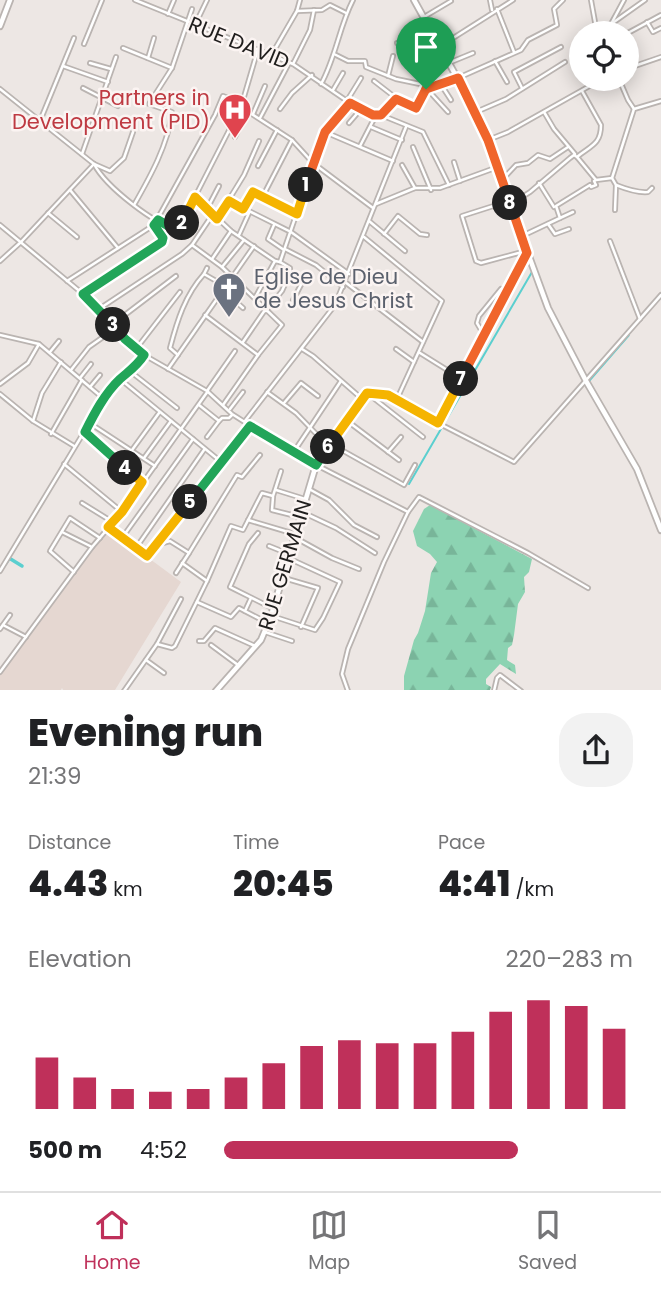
<!DOCTYPE html>
<html lang="en">
<head>
<meta charset="utf-8">
<style>
  :root { --surface:#fff; --page:#f2f2f2; --text:#202124; --muted:#757577; --line:#e0e0e0; --accent:#bf305a }
  body { margin:0; font-family:Poppins,sans-serif; background:var(--page); color:var(--text); height:100vh; display:flex; flex-direction:column; font-size:26px; white-space:nowrap }
  * { box-sizing:border-box; margin:0 }
  p { font-size:23px; color:var(--muted) }
  .icon { flex:none; width:38px; height:38px; fill:none; stroke:currentColor; stroke-width:2; stroke-linecap:round; stroke-linejoin:round }
  .map { position:relative; height:690px; overflow:hidden }
  .details { display:flex; flex-direction:column; background:var(--surface); flex:1 }
  .details>* { flex:none }
  .controls { position:absolute; left:569px; top:21px; display:grid; gap:14px }
  .controls a { display:grid; place-items:center; width:70px; height:70px; border-radius:50%; background:var(--surface); box-shadow:0 4px 18px #0003; font-size:35px }
  .pin { position:absolute; display:grid; place-items:center; width:60px; height:60px; color:#fff; margin:-72px -30px; border-radius:50% 50% 50% 0; rotate:-45deg; box-shadow:0 0 7px #0007 }
  .pin .icon { rotate:45deg }
  .km { position:absolute; width:35px; height:35px; margin:-18px; border-radius:50%; background:#222; color:#fff; font-size:19px; line-height:35px; text-align:center }
  .round { display:grid; place-items:center; flex:none; width:74px; height:74px; border-radius:28px; background:var(--page) }
  .headline { display:flex; align-items:center; justify-content:space-between; height:119px; padding:0 28px }
  h1 { font-size:38px; font-weight:800; line-height:52px }
  .figures { display:grid; grid-template-columns:repeat(3,1fr); gap:10px; height:119px; padding:7px 28px }
  .figures div { display:grid; align-content:center }
  .figures b { font-size:35px; font-weight:800 }
  .figures small { font-size:19px; font-weight:400 }
  .figures p { font-size:19px }
  .chart { height:196px; padding:14px 28px }
  .chart p { display:flex; justify-content:space-between }
  .chart svg { width:100%; height:126px; margin-top:7px; stroke:var(--accent); stroke-width:6 }
  ul { padding:0 28px; list-style:none; font-size:23px }
  li { display:grid; grid-template-columns:112px 84px 1fr; align-items:center; height:52px }
  li i { height:18px; border-radius:9px; background:var(--accent) }
  .dock { display:flex; justify-content:space-around; align-items:center; height:98px; border-top:2px solid var(--line); background:var(--surface); font-size:19px; color:var(--muted) }
  .dock a { display:grid; justify-items:center; gap:4px }
  .dock .selected { color:var(--accent) }
  .map>svg:first-child { display:block }
</style>
</head>
<body>
<div class="map">
<svg width="661" height="691" viewBox="0 0 661 691">
  <defs>
    <pattern id="forest-firs" width="22" height="20" patternUnits="userSpaceOnUse" patternTransform="scale(1.75)"><rect width="22" height="20" fill="#8cd3b2"/><path d="M5 1l3.5 6h-7zM16 11l3.5 6h-7z" fill="#78b599"/></pattern>
  </defs>
  <rect width="100%" height="100%" fill="#ede7e4"/>
  <path fill="#e5d7d1" d="M108 528 181 582 115 690 64 691 62 688 60 691 0 690V674Z"/>
  <path fill="url(#forest-firs)" d="M430 505 532 559 529 572 524 577 525 592 518 604 514 635 512 645 508 648 507 660 515 665 516 674 500 664 486 679V684L491 687 490 690H404V676L414 640 418 633 425 611 431 573 437 562 430 554 417 546 413 531 424 509Z"/>
  <g fill="none" stroke-linecap="round" stroke-linejoin="round">
    <g stroke="#5bcfcf" stroke-width="2">
      <path d="M435 34 444 50"/>
      <path d="M474 359 489 335"/>
      <path d="M409 484 532 272"/>
      <path d="M4 567 9 560"/>
    </g>
    <g stroke="#5bcfcf" stroke-width="3.5">
      <path d="M588 381 628 335"/>
      <path d="M9 558 22 566"/>
    </g>
    <defs>
      <g id="street">
        <path d="M135 0 293 64 350 103 373 115H381L396 99 416 108 427 88 458 78 521 50 528 40 557 25 554 9 563 0"/>
        <path d="M490 0 492 10"/>
        <path d="M591 0 597 33"/>
        <path d="M497 9 514 52"/>
        <path d="M297 11 322 10 330 5 346 13"/>
        <path d="M168 14 174 0"/>
        <path d="M424 17 451 1"/>
        <path d="M614 22 645 0"/>
        <path d="M647 22 653 32 661 28"/>
        <path d="M195 25 207 0"/>
        <path d="M597 30 611 24 624 0"/>
        <path d="M626 34 661 15"/>
        <path d="M397 43 435 37"/>
        <path d="M84 44 102 0"/>
        <path d="M123 48 172 68"/>
        <path d="M444 50 450 40 513 0"/>
        <path d="M272 54 297 11 300 0"/>
        <path d="M334 54 348 61H365L366 67 396 79 420 84 426 89"/>
        <path d="M148 58 154 38"/>
        <path d="M495 61 507 82"/>
        <path d="M451 62 473 53"/>
        <path d="M90 63 111 69"/>
        <path d="M293 64 310 30 314 10"/>
        <path d="M63 66 108 82"/>
        <path d="M626 69 661 57"/>
        <path d="M388 76 393 56"/>
        <path d="M619 79 628 100 634 109"/>
        <path d="M374 81 396 98"/>
        <path d="M440 83 451 100"/>
        <path d="M321 84C336 57 339 27 353 0"/>
        <path d="M83 88 118 106"/>
        <path d="M522 88 514 72 561 47"/>
        <path d="M0 89 94 164 110 171 124 158 133 132"/>
        <path d="M427 89 448 112"/>
        <path d="M333 90 343 73"/>
        <path d="M348 99 361 78"/>
        <path d="M241 107 292 140 313 163 373 208"/>
        <path d="M280 109 292 93 312 75"/>
        <path d="M476 112 506 99 565 62"/>
        <path d="M544 112 554 129 575 154"/>
        <path d="M253 114 265 86"/>
        <path d="M381 115 423 132 449 185"/>
        <path d="M260 118 289 63"/>
        <path d="M40 121 74 38"/>
        <path d="M349 123 361 109"/>
        <path d="M371 127 402 140"/>
        <path d="M325 132 393 161"/>
        <path d="M235 137 248 111"/>
        <path d="M488 140 508 132 602 79"/>
        <path d="M360 146 376 115"/>
        <path d="M413 147 431 190"/>
        <path d="M82 154 116 57"/>
        <path d="M577 157 596 180 612 178"/>
        <path d="M454 162 460 181"/>
        <path d="M94 164C106 187 154 224 178 230L241 107 258 49"/>
        <path d="M402 165 415 188"/>
        <path d="M258 166 277 130"/>
        <path d="M501 181 516 165 528 163 538 155 550 159 568 147"/>
        <path d="M539 183 554 207"/>
        <path d="M652 188 648 192C638 193 626 189 616 185L612 178 634 109 661 101"/>
        <path d="M70 190 118 248"/>
        <path d="M263 196 292 140"/>
        <path d="M195 197 231 231 275 261"/>
        <path d="M229 201 291 232 349 274"/>
        <path d="M509 201 462 216 476 261 481 263 526 251"/>
        <path d="M376 204 415 188H440L495 168"/>
        <path d="M511 204 530 192 570 158 574 155 577 157C590 146 601 145 601 125L582 91"/>
        <path d="M134 205C150 177 168 145 172 112L149 104 172 68 192 9"/>
        <path d="M208 207 219 186"/>
        <path d="M243 209 253 192 297 214"/>
        <path d="M615 210 616 185"/>
        <path d="M48 213 77 237"/>
        <path d="M560 218 573 212"/>
        <path d="M217 219 244 175 259 141"/>
        <path d="M369 221 405 251"/>
        <path d="M548 224 555 234 569 229"/>
        <path d="M0 225 83 294 126 340 144 355 207 391 232 414 293 453 408 512"/>
        <path d="M274 225 268 239 284 250"/>
        <path d="M384 234 398 216 420 234 427 235"/>
        <path d="M239 235 249 213"/>
        <path d="M522 236 560 218 556 206 590 185 591 187 596 185 594 181 596 180"/>
        <path d="M364 237 442 301 397 399"/>
        <path d="M610 241 640 319"/>
        <path d="M192 245 222 267 282 325 258 355 223 405"/>
        <path d="M285 249 316 265 343 287"/>
        <path d="M212 259 231 231"/>
        <path d="M0 261 21 242 94 164"/>
        <path d="M280 262 322 139 334 121 350 103"/>
        <path d="M280 262 290 268V273L304 279 293 300"/>
        <path d="M222 267 244 240"/>
        <path d="M204 274 207 268"/>
        <path d="M67 281 154 225 215 115 223 96 240 103"/>
        <path d="M345 282 423 342"/>
        <path d="M225 292 243 308"/>
        <path d="M83 294 162 242 163 238 154 225"/>
        <path d="M255 298 275 261 280 262"/>
        <path d="M99 309 182 254 192 245 213 214"/>
        <path d="M266 311 282 291 290 273"/>
        <path d="M205 315 258 355"/>
        <path d="M113 324 176 276"/>
        <path d="M0 335 39 344 104 399"/>
        <path d="M484 335 477 323 479 316 501 289 507 293"/>
        <path d="M243 342 265 310"/>
        <path d="M136 349 180 292"/>
        <path d="M302 349 313 356 361 398"/>
        <path d="M396 349 414 362"/>
        <path d="M50 352 59 341"/>
        <path d="M420 353 452 373"/>
        <path d="M178 355 170 348C177 321 185 295 204 274L225 286"/>
        <path d="M168 369 254 246"/>
        <path d="M71 370 89 347 116 328"/>
        <path d="M131 372 177 408"/>
        <path d="M80 378 91 364"/>
        <path d="M120 379 220 461"/>
        <path d="M0 384 28 363 39 344"/>
        <path d="M90 387 100 375"/>
        <path d="M207 391 235 351"/>
        <path d="M267 392 296 413 327 445"/>
        <path d="M367 393 423 437"/>
        <path d="M0 394 33 421 74 446"/>
        <path d="M284 403 301 383 318 396"/>
        <path d="M199 405 219 421 222 418H229L232 415"/>
        <path d="M230 409 243 392"/>
        <path d="M346 420 399 460"/>
        <path d="M33 421 42 393 61 362"/>
        <path d="M245 421 335 305 406 127"/>
        <path d="M438 423 514 462 661 295"/>
        <path d="M91 424 155 466"/>
        <path d="M85 432 142 482"/>
        <path d="M51 434 82 380"/>
        <path d="M207 437 219 421"/>
        <path d="M331 444 404 485 415 465"/>
        <path d="M132 450 159 413"/>
        <path d="M388 452 401 437"/>
        <path d="M293 453 341 381"/>
        <path d="M144 458 171 421"/>
        <path d="M64 464 121 511"/>
        <path d="M309 489 329 500 354 525 377 537"/>
        <path d="M276 490 305 499"/>
        <path d="M273 497 272 510 300 517"/>
        <path d="M82 503 111 521"/>
        <path d="M302 512 336 528 375 553"/>
        <path d="M248 520 295 534"/>
        <path d="M109 528 147 556 250 426"/>
        <path d="M62 532 92 547"/>
        <path d="M258 533 249 544 230 587 272 608"/>
        <path d="M294 537 332 558 359 569"/>
        <path d="M122 538 193 439"/>
        <path d="M156 545 170 541 189 553 237 475 242 477 260 455"/>
        <path d="M269 546 289 554"/>
        <path d="M136 548 204 450"/>
        <path d="M182 563 207 581"/>
        <path d="M0 571 104 399C117 382 134 372 144 355"/>
        <path d="M74 572 50 551 70 518 100 538"/>
        <path d="M176 573 189 553"/>
        <path d="M284 578 318 588 301 627"/>
        <path d="M197 602 231 617 239 608 268 623"/>
        <path d="M245 611 251 598"/>
        <path d="M272 616 315 630 323 618 340 582 288 558"/>
        <path d="M3 625 26 637"/>
        <path d="M0 629 10 615"/>
        <path d="M265 632 292 641"/>
        <path d="M199 641H204L215 628 255 646"/>
        <path d="M157 644 172 648 175 646 207 581 231 526 243 530 262 493 273 496 281 471"/>
        <path d="M211 645 238 665"/>
        <path d="M146 660 164 673"/>
        <path d="M0 672 92 547 122 512 208 391"/>
        <path d="M124 691 157 644 181 599"/>
        <path d="M348 691 342 674 348 649 384 562 408 512 419 497 528 553 588 588"/>
        <path d="M494 691 497 678 500 675 521 691"/>
      </g>
      <g id="secondary">
        <path d="M414 0 476 112 548 308 586 381 637 469 661 530"/>
        <path d="M0 26 10 0"/>
        <path d="M216 691 261 640 271 616 316 465 361 398 370 392 388 395 438 423 527 253"/>
      </g>
    </defs>
    <use href="#street" stroke="#bab4b1" stroke-width="6"/>
    <use href="#secondary" stroke="#bab4b1" stroke-width="8"/>
    <use href="#street" stroke="#fff" stroke-width="2.5"/>
    <use href="#secondary" stroke="#fff" stroke-width="4.5"/>
  </g>
  <g fill="none" stroke-linecap="round" stroke-linejoin="round">
    <defs>
      <path id="split-1" d="M306 185 325 132 350 103 373 115H381L396 99 416 108 426 89"/>
      <path id="split-2" d="M182 223 195 197 217 219 229 201 243 209 253 192 297 214 306 185"/>
      <path id="split-3" d="M113 325 83 294 162 242 163 238 154 225 158 220 177 231 182 223"/>
      <path id="split-4" d="M113 325 125 339 144 355C137 366 129 371 120 379 105 393 94 414 85 432L125 468"/>
      <path id="split-5" d="M125 468 142 482 122 512 108 527 147 556 190 502"/>
      <path id="split-6" d="M190 502 250 426 316 465 328 447"/>
      <path id="split-7" d="M328 447 367 393 388 395 438 423 461 379"/>
      <path id="split-8" d="M461 379 527 253 510 203"/>
      <path id="split-9" d="M426 89 458 78 488 140 510 203"/>
    </defs>
    <use href="#split-1" stroke="#fff" stroke-width="14"/>
    <use href="#split-2" stroke="#fff" stroke-width="14"/>
    <use href="#split-3" stroke="#fff" stroke-width="14"/>
    <use href="#split-4" stroke="#fff" stroke-width="14"/>
    <use href="#split-5" stroke="#fff" stroke-width="14"/>
    <use href="#split-6" stroke="#fff" stroke-width="14"/>
    <use href="#split-7" stroke="#fff" stroke-width="14"/>
    <use href="#split-8" stroke="#fff" stroke-width="14"/>
    <use href="#split-9" stroke="#fff" stroke-width="14"/>
    <use href="#split-1" stroke="#f0652b" stroke-width="9"/>
    <use href="#split-2" stroke="#f5b400" stroke-width="9"/>
    <use href="#split-3" stroke="#22a559" stroke-width="9"/>
    <use href="#split-4" stroke="#22a559" stroke-width="9"/>
    <use href="#split-5" stroke="#f5b400" stroke-width="9"/>
    <use href="#split-6" stroke="#22a559" stroke-width="9"/>
    <use href="#split-7" stroke="#f5b400" stroke-width="9"/>
    <use href="#split-8" stroke="#f0652b" stroke-width="9"/>
    <use href="#split-9" stroke="#f0652b" stroke-width="9"/>
  </g>
  <defs>
    <symbol id="hospital-pin" viewBox="-11 -11 22 30"><path d="M0 17L-7.5 6A9.5 9.5 0 1 1 7.5 6Z" fill="#e0444e" stroke="#fbf4f2"/><path d="M-5-5h3v3.5h4V-5h3V5h-3V1.5h-4V5h-3Z" fill="#fff"/></symbol>
    <symbol id="church-pin" viewBox="-11 -11 22 30"><path d="M0 17L-7.5 6A9.5 9.5 0 1 1 7.5 6Z" fill="#6b7280" stroke="#fbf4f2"/><path d="M-1.2-6h2.4v3.5h3.3v2.4h-3.3V6h-2.4V-.1h-3.3v-2.4h3.3Z" fill="#fff"/></symbol>
  </defs>
  <g fill-rule="evenodd">
    <use href="#hospital-pin" x="216" y="91" width="38" height="52"/>
    <use href="#church-pin" x="210" y="270" width="38" height="52"/>
  </g>
  <g text-anchor="middle" stroke-width="5" stroke-linejoin="round" paint-order="stroke">
    <g font-size="21" fill="#201e1d" stroke="#fbf4f2">
      <text transform="translate(239 43) rotate(22)" y="7">RUE DAVID</text>
      <text transform="translate(285 565) rotate(-73)" y="7">RUE GERMAIN</text>
    </g>
    <g font-size="21" fill="#be3a42" stroke="#fbf4f2" text-anchor="end">
      <text x="210" y="105">Partners in<tspan x="210" dy="24">Development (PID)</tspan></text>
    </g>
    <g font-size="21" fill="#5b616d" stroke="#fbf4f2" text-anchor="start">
      <text x="254" y="284">Eglise de Dieu<tspan x="254" dy="24">de Jesus Christ</tspan></text>
    </g>
  </g>
</svg>
<div class="controls">
<a><svg class="icon" aria-label="locate" viewBox="0 0 24 24"><circle cx="12" cy="12" r="6"/><path d="M12 2v4M12 18v4M2 12h4M18 12h4"/></svg></a>
</div>
<div class="pin" style="left:426px;top:89px;background:#1e9e55"><svg class="icon" aria-label="arrive" viewBox="0 0 24 24"><path d="M6 21V4h12l-3 4 3 4H6"/></svg></div>
<b class="km" style="left:306px;top:185px">1</b>
<b class="km" style="left:182px;top:223px">2</b>
<b class="km" style="left:113px;top:325px">3</b>
<b class="km" style="left:125px;top:468px">4</b>
<b class="km" style="left:190px;top:502px">5</b>
<b class="km" style="left:328px;top:447px">6</b>
<b class="km" style="left:461px;top:379px">7</b>
<b class="km" style="left:510px;top:203px">8</b>
</div>
<section class="details">
<div class="headline"><div><h1>Evening run</h1><p>21:39</p></div><a class="round"><svg class="icon" aria-label="share" viewBox="0 0 24 24"><path d="M12 15V3M7 8l5-5 5 5M5 13v7h14v-7"/></svg></a></div>
<div class="figures">
<div><p>Distance</p><b>4.43<small> km</small></b></div>
<div><p>Time</p><b>20:45</b></div>
<div><p>Pace</p><b>4:41<small> /km</small></b></div>
</div>
<div class="chart"><p><span>Elevation</span>220–283 m</p>
<svg viewBox="0 0 160 44" preserveAspectRatio="none"><path d="M5 44V26M15 44V33M25 44V37M35 44V38M45 44V37M55 44V33M65 44V28M75 44V22M85 44V20M95 44V21M105 44V21M115 44V17M125 44V10M135 44V6M145 44V8M155 44V16"/></svg>
</div>
<ul>
<li><b>500 m</b>4:52<i style="width:72%"></i></li>
</ul>
</section>
<nav class="dock">
<a class="selected"><svg class="icon" aria-label="home" viewBox="0 0 24 24"><path d="M3 11l9-7 9 7M6 9v11h12V9"/></svg>Home</a>
<a><svg class="icon" aria-label="map" viewBox="0 0 24 24"><path d="M3 6l6-2 6 2 6-2v14l-6 2-6-2-6 2zM9 4v14M15 6v14"/></svg>Map</a>
<a><svg class="icon" aria-label="saved" viewBox="0 0 24 24"><path d="M7 4h10v16l-5-4-5 4z"/></svg>Saved</a>
</nav>
</body>
</html>
